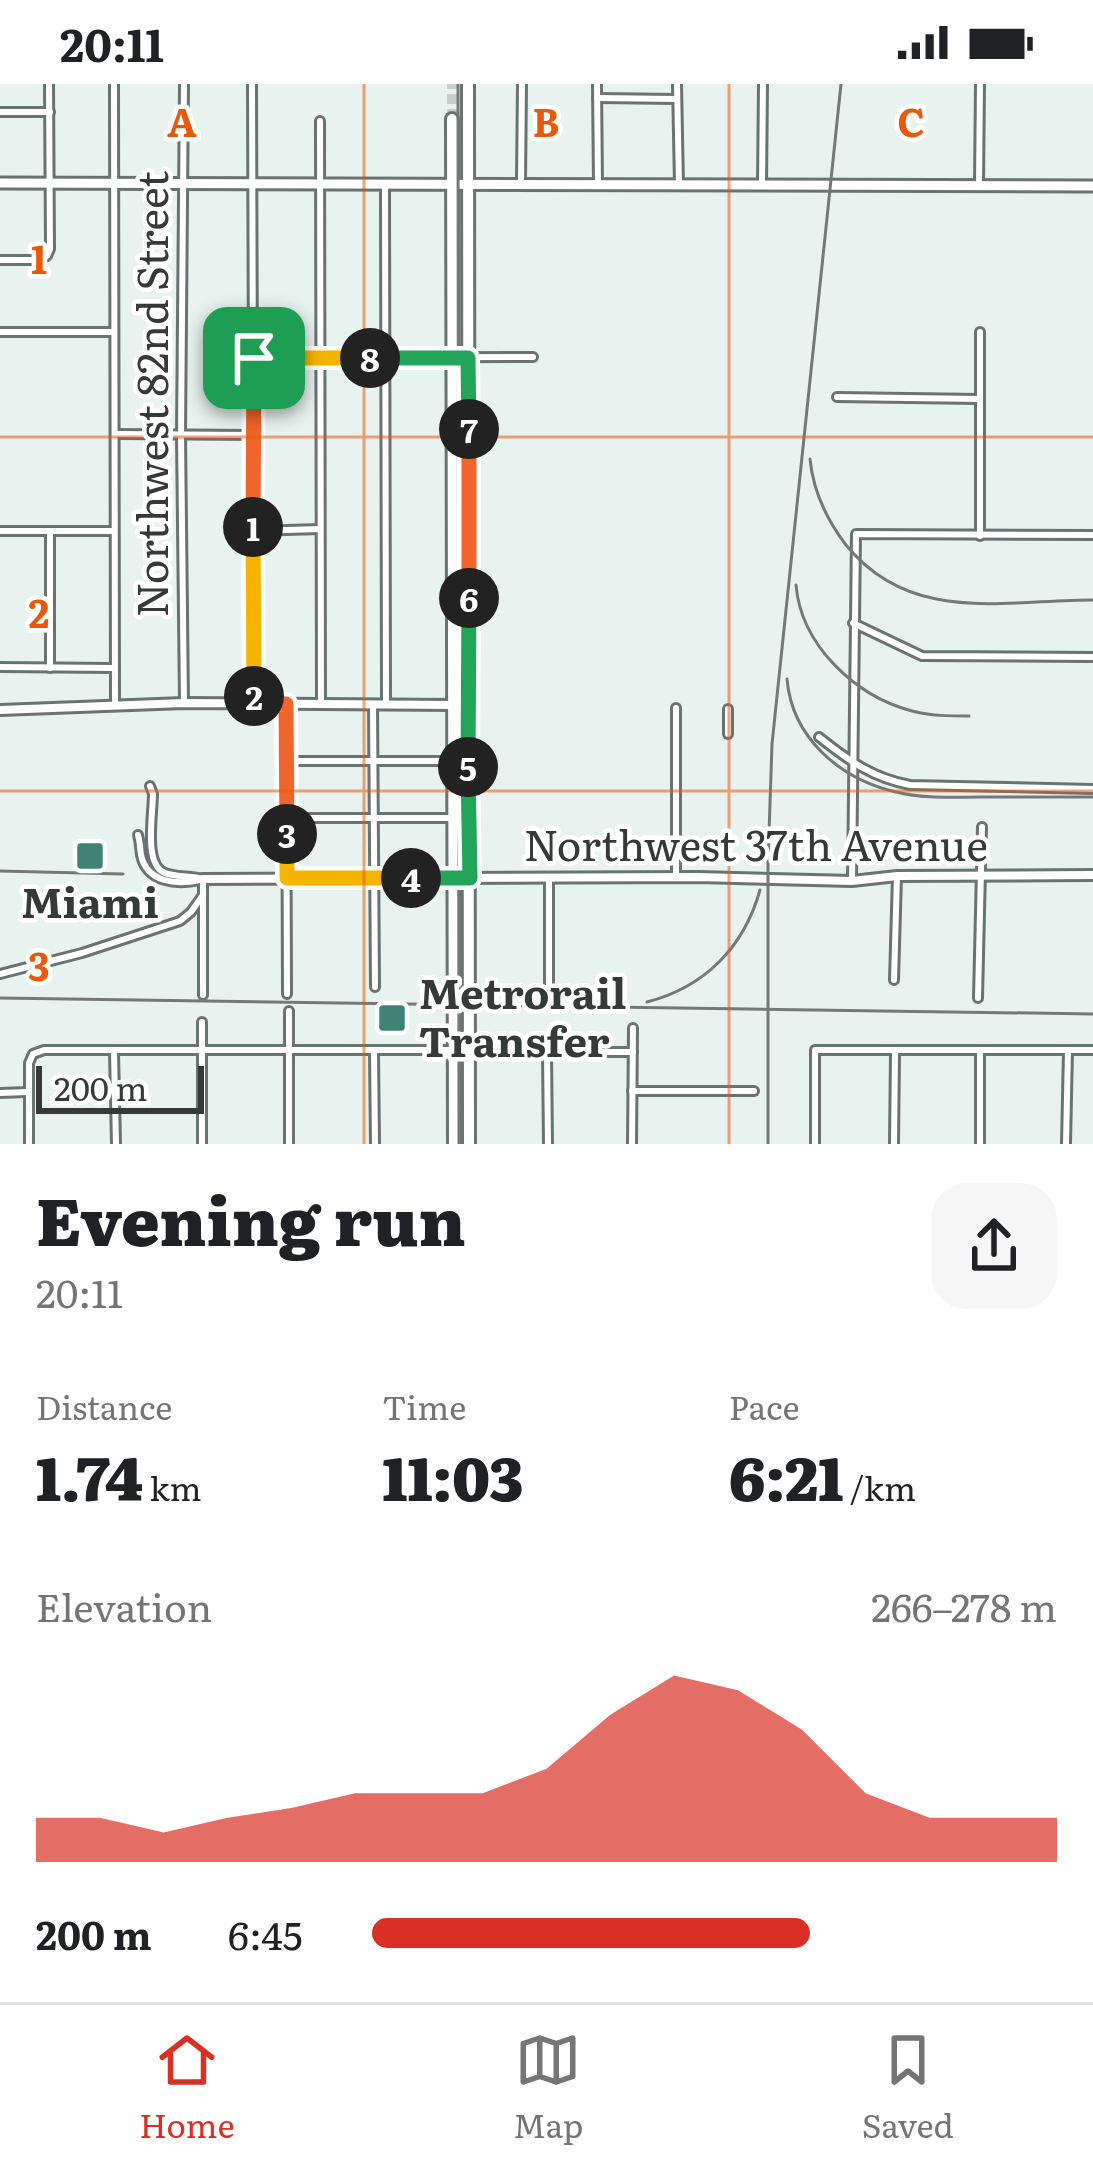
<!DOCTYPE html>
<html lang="en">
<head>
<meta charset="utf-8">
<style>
  :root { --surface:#fff; --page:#f6f6f6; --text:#202124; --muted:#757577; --line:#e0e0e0; --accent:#d93025 }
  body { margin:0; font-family:Literata,serif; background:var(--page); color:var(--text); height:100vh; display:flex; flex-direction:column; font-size:45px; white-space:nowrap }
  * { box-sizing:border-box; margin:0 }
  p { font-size:39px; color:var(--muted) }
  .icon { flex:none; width:66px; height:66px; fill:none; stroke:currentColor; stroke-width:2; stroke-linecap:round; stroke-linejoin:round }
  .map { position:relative; height:1060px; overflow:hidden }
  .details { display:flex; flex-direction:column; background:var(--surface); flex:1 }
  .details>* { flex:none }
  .scale { position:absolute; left:36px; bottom:30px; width:168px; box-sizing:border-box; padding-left:12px; border:6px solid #353938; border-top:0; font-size:33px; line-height:42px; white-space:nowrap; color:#353938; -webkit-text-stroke:9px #fff; paint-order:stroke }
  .pin { position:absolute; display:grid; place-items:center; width:102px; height:102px; color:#fff; margin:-51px; border-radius:24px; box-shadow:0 6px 18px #0006 }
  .km { position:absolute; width:60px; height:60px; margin:-30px; border-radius:50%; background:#222; color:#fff; font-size:33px; line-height:60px; text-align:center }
  .round { display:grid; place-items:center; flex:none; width:126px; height:126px; border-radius:36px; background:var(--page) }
  .overview { display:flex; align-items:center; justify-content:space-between; height:204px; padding:0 36px }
  h1 { font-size:66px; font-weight:800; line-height:90px }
  .figures { display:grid; grid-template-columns:repeat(3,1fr); gap:18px; height:204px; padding:12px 36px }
  .figures div { display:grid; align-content:center }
  .figures b { font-size:60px; font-weight:800 }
  .figures small { font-size:33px; font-weight:400 }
  .figures p { font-size:33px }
  .chart { height:336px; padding:24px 36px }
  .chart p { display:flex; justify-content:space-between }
  .chart svg { width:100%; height:216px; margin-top:12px; fill:var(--accent); opacity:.7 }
  ul { padding:0 36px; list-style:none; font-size:39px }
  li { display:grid; grid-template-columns:192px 144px 1fr; align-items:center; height:90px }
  li i { height:30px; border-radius:15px; background:var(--accent) }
  .status { display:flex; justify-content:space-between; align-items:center; height:84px; padding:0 60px; background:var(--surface); direction:ltr }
  .status svg { height:33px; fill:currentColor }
  .tab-bar { display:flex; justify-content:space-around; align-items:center; height:168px; border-top:3px solid var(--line); background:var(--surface); font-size:33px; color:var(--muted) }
  .tab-bar a { display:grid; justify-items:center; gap:6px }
  .tab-bar .on { color:var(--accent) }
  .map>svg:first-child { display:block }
</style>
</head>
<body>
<div class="status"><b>20:11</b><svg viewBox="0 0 49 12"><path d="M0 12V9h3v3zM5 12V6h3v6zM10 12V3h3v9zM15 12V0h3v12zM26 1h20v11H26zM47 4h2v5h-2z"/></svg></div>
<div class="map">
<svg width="1093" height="1060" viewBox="0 0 1093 1060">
  <rect width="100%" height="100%" fill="#e8f3f0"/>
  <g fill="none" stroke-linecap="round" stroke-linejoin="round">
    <path stroke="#c4cecb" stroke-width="10" stroke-dasharray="10 5" stroke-linecap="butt" d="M452 35V0"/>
    <defs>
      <g id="minor">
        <path d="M114 0 115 620"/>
        <path d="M184 0 181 351 184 619"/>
        <path d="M252 0 254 619"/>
        <path d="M597 0 598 100"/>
        <path d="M677 0 679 101"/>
        <path d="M597 14 677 15"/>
        <path d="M0 28H50"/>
        <path d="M320 37 321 620"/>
        <path d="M521 98 522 0"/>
        <path d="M385 101 386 620"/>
        <path d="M762 101 763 0"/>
        <path d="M979 101 980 0"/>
        <path d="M0 176H36L47 172 50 165 49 0"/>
        <path d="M0 248H113"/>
        <path d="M980 248V452"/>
        <path d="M255 274 533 273"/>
        <path d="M837 313 979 315"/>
        <path d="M115 350 253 351"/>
        <path d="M0 447H114"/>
        <path d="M253 447 320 445"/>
        <path d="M853 539 922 572 1093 573"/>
        <path d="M0 583 114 584"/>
        <path d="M50 584V447"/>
        <path d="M286 620 287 910"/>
        <path d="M373 621 375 903"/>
        <path d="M676 624V793"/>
        <path d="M728 650V625"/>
        <path d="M819 653C849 677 873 694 910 701L1093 705"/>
        <path d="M287 677H454"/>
        <path d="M150 702 153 710C153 729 144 778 163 788 174 794 191 791 203 795"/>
        <path d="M287 734H451"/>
        <path d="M138 751C140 758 140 764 141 771 147 799 177 801 200 796"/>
        <path d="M549 793V906"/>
        <path d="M414 794 415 775"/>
        <path d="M852 797 856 450 1093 451"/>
        <path d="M0 890 82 869 180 837 191 828 203 811"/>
        <path d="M894 896 897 792"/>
        <path d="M203 911V795"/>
        <path d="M978 914 982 743"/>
        <path d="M289 927V1060"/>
        <path d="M202 938V1060"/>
        <path d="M114 968 116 1060"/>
        <path d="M374 968 375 1060"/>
        <path d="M469 968H633"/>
        <path d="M547 968 548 1060"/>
        <path d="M980 968V1060"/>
        <path d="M632 1007H754"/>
        <path d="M0 1009 28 1008"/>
        <path d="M29 1060V979L33 970 44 966H454"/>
        <path d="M632 1060 633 944"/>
        <path d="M815 1060V966H1093"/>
        <path d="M894 1060 895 968"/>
        <path d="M1066 1060 1068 966"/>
      </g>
      <g id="tertiary">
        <path d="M0 626 184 619 454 621"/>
        <path d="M203 795 698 793 852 797 897 792 1093 791"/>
      </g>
      <path id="secondary" d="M0 99 1093 102"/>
      <g id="primary">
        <path d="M468 0 469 1060"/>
        <path d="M452 35 454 1060"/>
      </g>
    </defs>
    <use href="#minor" stroke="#697371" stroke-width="12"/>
    <use href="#tertiary" stroke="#697371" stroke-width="14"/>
    <use href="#secondary" stroke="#697371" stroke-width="15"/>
    <use href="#primary" stroke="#697371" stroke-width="16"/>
    <use href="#minor" stroke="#fff" stroke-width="6"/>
    <use href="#tertiary" stroke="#fff" stroke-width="8"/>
    <use href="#secondary" stroke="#fff" stroke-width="9"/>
    <use href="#primary" stroke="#fff" stroke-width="10"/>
    <g stroke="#737977" stroke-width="3">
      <path d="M458 0 459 1060"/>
      <path d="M810 375C813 406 827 436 846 461 911 541 1004 516 1093 516"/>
      <path d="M796 501C801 561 855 612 912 627 931 632 950 632 969 632"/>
      <path d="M787 595C792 654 840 695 896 708 924 715 952 713 980 713 1018 713 1055 713 1093 713"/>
      <path d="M0 787 123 790"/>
      <path d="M0 914 1093 930"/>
      <path d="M647 918C705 903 744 863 760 806"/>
      <path d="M768 1060V779L772 660 841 0"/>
    </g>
  </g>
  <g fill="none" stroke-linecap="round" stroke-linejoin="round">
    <defs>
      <path id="split-1" d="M253 443 254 274"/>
      <path id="split-2" d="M253 443 254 612"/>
      <path id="split-3" d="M254 612V619L286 620 287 750"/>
      <path id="split-4" d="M287 750V794H411"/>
      <path id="split-5" d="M411 794H470L468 683"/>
      <path id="split-6" d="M468 683 469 514"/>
      <path id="split-7" d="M469 345V514"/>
      <path id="split-8" d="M370 274H468L469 345"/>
      <path id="split-9" d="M254 274H370"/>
    </defs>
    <use href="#split-1" stroke="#fff" stroke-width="24"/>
    <use href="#split-2" stroke="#fff" stroke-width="24"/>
    <use href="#split-3" stroke="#fff" stroke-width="24"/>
    <use href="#split-4" stroke="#fff" stroke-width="24"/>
    <use href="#split-5" stroke="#fff" stroke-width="24"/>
    <use href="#split-6" stroke="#fff" stroke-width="24"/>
    <use href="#split-7" stroke="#fff" stroke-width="24"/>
    <use href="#split-8" stroke="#fff" stroke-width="24"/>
    <use href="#split-9" stroke="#fff" stroke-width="24"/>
    <use href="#split-1" stroke="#f0652b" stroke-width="15"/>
    <use href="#split-2" stroke="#f5b400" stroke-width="15"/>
    <use href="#split-3" stroke="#f0652b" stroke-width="15"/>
    <use href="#split-4" stroke="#f5b400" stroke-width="15"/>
    <use href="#split-5" stroke="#22a559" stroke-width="15"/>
    <use href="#split-6" stroke="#22a559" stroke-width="15"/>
    <use href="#split-7" stroke="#f0652b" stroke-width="15"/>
    <use href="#split-8" stroke="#22a559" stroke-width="15"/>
    <use href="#split-9" stroke="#f5b400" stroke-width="15"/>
  </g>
  <path fill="none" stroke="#e8590c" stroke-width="3" stroke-opacity="0.55" d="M364 0V1060M729 0V1060M0 353H1093M0 707H1093"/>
  <g fill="#408374" stroke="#fff" stroke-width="4.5">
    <rect x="75" y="757" width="30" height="30" rx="6"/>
    <rect x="377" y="919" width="30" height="30" rx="6"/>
  </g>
  <g text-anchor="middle" stroke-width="9" stroke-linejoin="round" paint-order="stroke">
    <g font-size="42" fill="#353938" stroke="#fff">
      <text transform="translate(153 310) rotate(-90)" y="15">Northwest 82nd Street</text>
      <text x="756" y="777">Northwest 37th Avenue</text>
    </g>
    <g font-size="42" font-weight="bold" fill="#353938" stroke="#fff">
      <text x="90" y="834">Miami</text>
      <text x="419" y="925" text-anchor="start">Metrorail<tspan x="419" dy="48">Transfer</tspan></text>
    </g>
  </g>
  <g font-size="39" text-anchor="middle" font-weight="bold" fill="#e8590c" stroke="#fff" stroke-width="9" stroke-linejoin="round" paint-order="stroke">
    <text x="182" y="53">A</text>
    <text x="546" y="53">B</text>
    <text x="911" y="53">C</text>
    <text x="39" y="190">1</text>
    <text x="39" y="544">2</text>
    <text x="39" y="897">3</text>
  </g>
</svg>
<div class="scale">200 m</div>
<div class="pin" style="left:254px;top:274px;background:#1e9e55"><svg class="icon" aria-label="arrive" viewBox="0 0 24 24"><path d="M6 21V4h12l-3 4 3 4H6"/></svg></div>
<b class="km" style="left:253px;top:443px">1</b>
<b class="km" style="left:254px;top:612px">2</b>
<b class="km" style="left:287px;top:750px">3</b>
<b class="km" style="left:411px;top:794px">4</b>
<b class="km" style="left:468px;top:683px">5</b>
<b class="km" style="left:469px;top:514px">6</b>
<b class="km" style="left:469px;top:345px">7</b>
<b class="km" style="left:370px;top:274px">8</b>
</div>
<section class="details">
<div class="overview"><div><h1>Evening run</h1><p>20:11</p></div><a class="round"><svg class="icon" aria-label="share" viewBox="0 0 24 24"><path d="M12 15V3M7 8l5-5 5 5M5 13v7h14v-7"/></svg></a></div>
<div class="figures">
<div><p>Distance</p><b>1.74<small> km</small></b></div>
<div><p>Time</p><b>11:03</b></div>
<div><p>Pace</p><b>6:21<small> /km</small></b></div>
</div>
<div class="chart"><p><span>Elevation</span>266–278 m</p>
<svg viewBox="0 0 160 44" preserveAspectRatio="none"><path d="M0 44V35L10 35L20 38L30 35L40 33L50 30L60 30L70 30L80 25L90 14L100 6L110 9L120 17L130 30L140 35L150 35L160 35V44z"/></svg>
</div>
<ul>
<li><b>200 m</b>6:45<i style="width:64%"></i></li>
</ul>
</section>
<nav class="tab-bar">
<a class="on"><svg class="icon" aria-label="home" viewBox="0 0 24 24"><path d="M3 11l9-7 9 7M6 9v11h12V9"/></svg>Home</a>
<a><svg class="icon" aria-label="map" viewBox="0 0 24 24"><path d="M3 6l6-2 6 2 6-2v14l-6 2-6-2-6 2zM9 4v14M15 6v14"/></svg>Map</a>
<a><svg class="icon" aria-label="saved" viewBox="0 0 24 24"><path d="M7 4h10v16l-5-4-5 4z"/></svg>Saved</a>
</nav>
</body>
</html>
